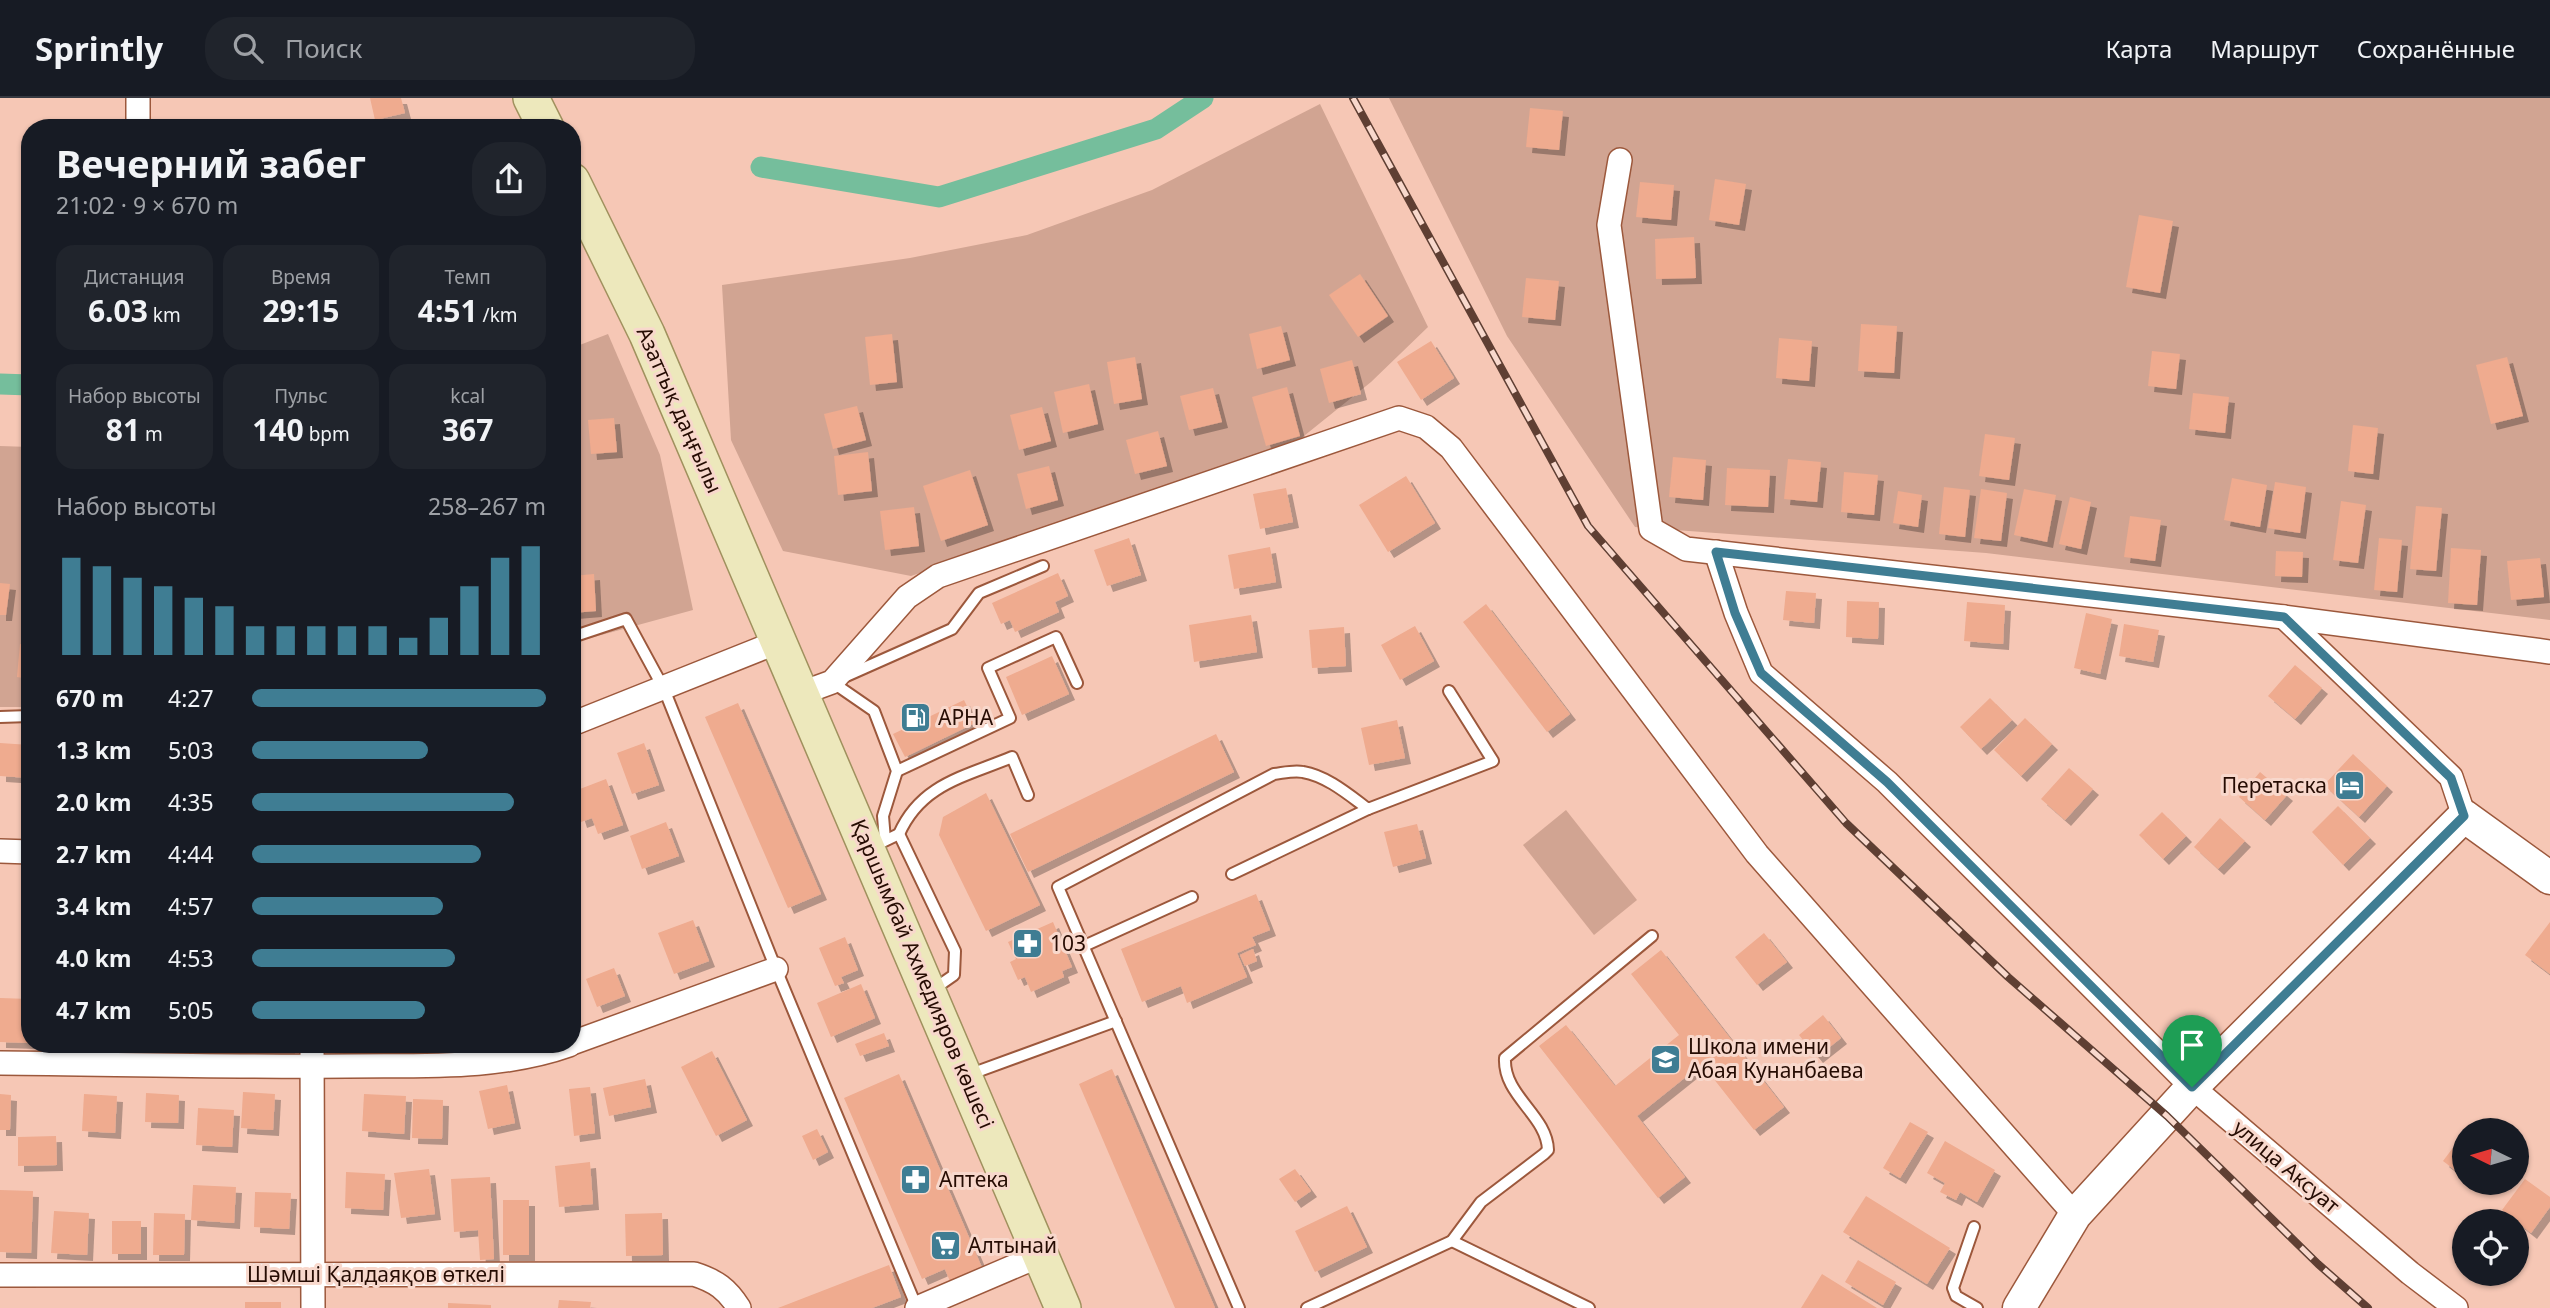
<!DOCTYPE html>
<html lang="ru">
<head>
<meta charset="utf-8">
<style>
  :root { --surface:#171b24; --page:#20242c; --text:#f1f3f6; --muted:#9ea1a6; --line:#363941; --accent:#3f7d93 }
  body { margin:0; font-family:"Noto Sans",sans-serif; background:var(--page); color:var(--text); height:100vh; display:flex; flex-direction:column; font-size:26px; white-space:nowrap }
  * { box-sizing:border-box; margin:0 }
  p { font-size:23px; color:var(--muted) }
  .icon { flex:none; width:38px; height:38px; fill:none; stroke:currentColor; stroke-width:2; stroke-linecap:round; stroke-linejoin:round }
  .map { position:relative; flex:1; overflow:hidden }
  .side { position:absolute; left:21px; top:21px; width:560px; height:934px; display:flex; flex-direction:column; background:var(--surface); border-radius:28px; box-shadow:0 2px 5px #0004 }
  .side>* { flex:none }
  .needle { width:46px; rotate:275deg }
  .fabs { position:absolute; left:2452px; top:1020px; display:grid; gap:14px }
  .fabs a { display:grid; place-items:center; width:77px; height:77px; border-radius:50%; background:var(--surface); box-shadow:0 2px 5px #0004; font-size:35px }
  .pin { position:absolute; display:grid; place-items:center; width:60px; height:60px; color:#fff; margin:-72px -30px; border-radius:50% 50% 50% 0; rotate:-45deg; box-shadow:0 0 7px #0007 }
  .pin .icon { rotate:45deg }
  .round { display:grid; place-items:center; flex:none; width:74px; height:74px; border-radius:28px; background:var(--page) }
  .headline { display:flex; align-items:center; justify-content:space-between; height:119px; padding:0 35px }
  h1 { font-size:38px; font-weight:700; line-height:52px }
  .metrics { display:grid; grid-template-columns:repeat(3,1fr); gap:10px; height:119px; padding:7px 35px }
  .metrics div { display:grid; align-content:center; border-radius:18px; background:var(--page); text-align:center }
  .metrics b { font-size:30px; font-weight:700 }
  .metrics small { font-size:19px; font-weight:400 }
  .metrics p { font-size:19px }
  .chart { height:196px; padding:14px 35px }
  .chart p { display:flex; justify-content:space-between }
  .chart svg { width:100%; height:126px; margin-top:7px; stroke:var(--accent); stroke-width:6 }
  ul { padding:0 35px; list-style:none; font-size:23px }
  li { display:grid; grid-template-columns:112px 84px 1fr; align-items:center; height:52px }
  li i { height:18px; border-radius:9px; background:var(--accent) }
  header { display:flex; align-items:center; gap:42px; box-sizing:border-box; height:98px; padding:0 35px; background:var(--surface); border-bottom:2px solid var(--line) }
  header strong { font-size:33px }
  nav { display:flex; gap:38px; margin-inline-start:auto; font-size:24px }
  .search { width:490px; height:63px; background:var(--page); display:flex; align-items:center; gap:18px; box-sizing:border-box; padding:0 24px; border-radius:28px; color:var(--muted); font-size:26px }
  .map>svg:first-child { display:block }
</style>
</head>
<body>
<header>
<strong>Sprintly</strong>
<div class="search"><svg class="icon" aria-label="search" viewBox="0 0 24 24"><circle cx="10" cy="10" r="6"/><path d="M15 15l6 6"/></svg>Поиск</div>
<nav><a>Карта</a><a>Маршрут</a><a>Сохранённые</a></nav>
</header>
<div class="map">
<svg width="2550" height="1210" viewBox="0 0 2550 1210">
  <defs>
    <filter id="shadow"><feDropShadow dx="6" dy="6" stdDeviation="0" flood-color="#0004"/></filter>
  </defs>
  <rect width="100%" height="100%" fill="#f6c7b5"/>
  <g fill="#d1a492">
    <path d="M1389 0H2550V522L1986 455 1635 429 1507 238Z"/>
    <path d="M1320 6 1428 229 1371 284 1294 346 911 478 783 453 731 342 722 187 910 160 1027 137 1152 92Z"/>
    <path d="M608 236 660 357 693 512 572 545V250Z"/>
    <path d="M0 348 30 349V609H0Z"/>
    <path d="M1566 712 1637 802 1594 837 1523 747Z"/>
  </g>
  <g fill="none" stroke-linecap="round" stroke-linejoin="round">
    <g stroke="#75be9c" stroke-width="21">
      <path d="M761 69 939 99 1156 31 1203 0"/>
      <path d="M0 286 30 287"/>
    </g>
  </g>
  <g fill="#efab8f" filter="url(#shadow)">
    <path d="M370 0H401L405 15 375 22Z"/>
    <path d="M1530 10 1563 13 1559 52 1526 49Z"/>
    <path d="M1715 81 1746 86 1739 127 1709 122Z"/>
    <path d="M1640 84 1674 87 1671 122 1636 119Z"/>
    <path d="M2139 117 2173 123 2160 195 2126 189Z"/>
    <path d="M1694 139 1696 180 1656 181 1655 141Z"/>
    <path d="M1360 176 1388 218 1358 239 1329 197Z"/>
    <path d="M1526 180 1559 183 1555 222 1522 219Z"/>
    <path d="M1861 226 1897 228 1894 275 1858 273Z"/>
    <path d="M1281 228 1290 262 1257 271 1249 236Z"/>
    <path d="M892 236 897 284 870 287 865 239Z"/>
    <path d="M1779 240 1812 243 1809 283 1776 280Z"/>
    <path d="M1431 243 1454 280 1421 302 1397 264Z"/>
    <path d="M2152 253 2180 256 2176 291 2148 288Z"/>
    <path d="M1135 259 1142 301 1114 306 1107 264Z"/>
    <path d="M2507 259 2523 318 2491 326 2476 267Z"/>
    <path d="M1352 262 1361 296 1329 305 1320 271Z"/>
    <path d="M1089 286 1098 326 1063 335 1054 294Z"/>
    <path d="M1287 289 1300 338 1266 348 1252 299Z"/>
    <path d="M1213 290 1222 324 1189 332 1180 298Z"/>
    <path d="M2193 295 2229 299 2225 335 2189 331Z"/>
    <path d="M857 308 866 342 833 351 824 316Z"/>
    <path d="M1042 309 1051 343 1019 352 1010 317Z"/>
    <path d="M614 320 617 354 591 356 588 322Z"/>
    <path d="M2353 327 2378 330 2373 376 2348 373Z"/>
    <path d="M1158 333 1167 368 1135 376 1126 342Z"/>
    <path d="M1985 336 2015 340 2009 382 1979 378Z"/>
    <path d="M868 354 872 393 838 397 834 358Z"/>
    <path d="M1673 359 1706 362 1703 402 1669 399Z"/>
    <path d="M1788 361 1821 364 1817 404 1784 401Z"/>
    <path d="M1049 368 1058 402 1026 411 1017 376Z"/>
    <path d="M1727 370 1770 372 1768 409 1725 407Z"/>
    <path d="M970 372 988 427 941 443 923 388Z"/>
    <path d="M1844 374 1878 377 1874 417 1841 414Z"/>
    <path d="M1406 378 1435 425 1388 454 1359 407Z"/>
    <path d="M2232 380 2267 387 2260 429 2224 422Z"/>
    <path d="M2275 384 2306 389 2300 435 2268 430Z"/>
    <path d="M1944 389 1970 392 1965 439 1939 436Z"/>
    <path d="M1286 390 1293 424 1260 431 1253 396Z"/>
    <path d="M1981 391 2007 395 2001 443 1974 440Z"/>
    <path d="M2024 391 2056 397 2047 444 2014 437Z"/>
    <path d="M1898 393 1922 397 1918 429 1893 425Z"/>
    <path d="M2070 399 2091 404 2081 451 2059 446Z"/>
    <path d="M2341 403 2366 407 2358 465 2333 462Z"/>
    <path d="M2416 408 2442 410 2436 473 2410 471Z"/>
    <path d="M914 409 919 448 885 452 880 413Z"/>
    <path d="M2130 418 2161 422 2155 463 2124 459Z"/>
    <path d="M1129 440 1141 477 1107 488 1094 452Z"/>
    <path d="M2379 440 2402 442 2397 494 2374 492Z"/>
    <path d="M1270 449 1276 484 1234 491 1228 457Z"/>
    <path d="M2451 450 2481 452 2477 507 2448 505Z"/>
    <path d="M2276 453 2303 454 2302 479 2275 478Z"/>
    <path d="M2540 460 2544 499 2511 502 2507 463Z"/>
    <path d="M1058 475 1068 498 1055 504 1059 514 1015 534 1010 522 1001 526 992 505Z"/>
    <path d="M594 476 596 513 572 515V478Z"/>
    <path d="M0 485 10 486 6 517H0Z"/>
    <path d="M1786 493 1816 495 1814 525 1783 522Z"/>
    <path d="M1847 503 1879 504 1878 541 1846 539Z"/>
    <path d="M1967 504 2005 507 2003 546 1964 543Z"/>
    <path d="M1486 506 1570 616 1547 634 1463 524Z"/>
    <path d="M2086 515 2112 521 2100 576 2074 570Z"/>
    <path d="M1251 517 1257 554 1194 564 1189 527Z"/>
    <path d="M2124 526 2159 532 2153 564 2119 558Z"/>
    <path d="M1415 528 1434 563 1400 582 1381 547Z"/>
    <path d="M1344 529 1346 568 1312 570 1309 532Z"/>
    <path d="M20 546 30 547V581L17 579Z"/>
    <path d="M1052 558 1069 596 1022 617 1006 579Z"/>
    <path d="M2295 567 2322 590 2295 621 2268 598Z"/>
    <path d="M1990 600 2012 622 1981 651 1960 629Z"/>
    <path d="M964 602 975 625 905 659 893 636Z"/>
    <path d="M738 605 821 796 788 810 705 619Z"/>
    <path d="M2025 620 2052 646 2021 678 1994 652Z"/>
    <path d="M1397 622 1405 660 1369 667 1361 630Z"/>
    <path d="M1216 636 1234 674 1028 774 1010 736Z"/>
    <path d="M0 645 30 647V680L0 678Z"/>
    <path d="M644 645 659 687 632 696 617 655Z"/>
    <path d="M2353 656 2387 688 2359 719 2324 687Z"/>
    <path d="M2069 670 2093 691 2065 722 2041 701Z"/>
    <path d="M2260 674 2287 697 2265 722 2239 699Z"/>
    <path d="M606 681 623 727 598 736 592 720 581 724 572 694Z"/>
    <path d="M986 695 1040 807 986 833 939 737 943 719Z"/>
    <path d="M2338 708 2370 740 2343 767 2312 734Z"/>
    <path d="M2162 714 2186 738 2163 761 2139 737Z"/>
    <path d="M2220 720 2245 743 2218 771 2194 749Z"/>
    <path d="M666 724 679 758 642 771 630 738Z"/>
    <path d="M1417 726 1426 760 1393 769 1384 734Z"/>
    <path d="M1256 796 1270 832 1252 839 1256 847 1237 855 1247 879 1187 905 1181 888 1142 904 1121 851Z"/>
    <path d="M693 822 709 863 674 876 658 835Z"/>
    <path d="M1053 824 1072 869 1062 873 1064 879 1031 894 1025 879 1018 882 1010 864 1016 861 1008 844Z"/>
    <path d="M2550 824V876L2525 857Z"/>
    <path d="M1764 835 1787 864 1757 887 1735 859Z"/>
    <path d="M845 839 858 872 841 879 844 885 835 888 819 850Z"/>
    <path d="M1253 851 1257 863 1245 868 1240 857Z"/>
    <path d="M1661 852 1784 1009 1754 1032 1702 966 1637 1018 1685 1079 1658 1100 1539 948 1566 927 1615 988 1679 937 1631 876Z"/>
    <path d="M614 870 625 898 597 909 586 881Z"/>
    <path d="M861 886 875 920 831 939 817 905Z"/>
    <path d="M0 900 30 901V945L0 944Z"/>
    <path d="M1823 917 1841 940 1817 959 1799 937Z"/>
    <path d="M884 935 889 948 860 958 855 946Z"/>
    <path d="M248 947H289V953L247 951Z"/>
    <path d="M335 947H373V957L335 956Z"/>
    <path d="M712 953 747 1022 716 1038 681 969Z"/>
    <path d="M1112 971 1215 1210H1175L1079 986Z"/>
    <path d="M899 976 983 1172 951 1186 945 1171 922 1181 844 1000Z"/>
    <path d="M645 981 651 1009 609 1018 603 990Z"/>
    <path d="M507 987 515 1025 488 1031 479 993Z"/>
    <path d="M590 989 595 1035 574 1038 569 991Z"/>
    <path d="M243 994 275 996 273 1032 241 1030Z"/>
    <path d="M146 995 179 997 178 1025 145 1024Z"/>
    <path d="M0 996 11 997 10 1032H0Z"/>
    <path d="M84 996 117 998 115 1035 82 1033Z"/>
    <path d="M364 996 406 998 404 1036 362 1033Z"/>
    <path d="M413 1001 443 1002 442 1041 412 1040Z"/>
    <path d="M198 1010 234 1012 232 1049 196 1047Z"/>
    <path d="M1910 1024 1928 1034 1900 1080 1883 1070Z"/>
    <path d="M817 1031 828 1054 813 1062 802 1038Z"/>
    <path d="M56 1038 57 1067 18 1068V1039Z"/>
    <path d="M2461 1039 2464 1042V1079L2443 1063Z"/>
    <path d="M1945 1043 1995 1072 1977 1104 1960 1094 1956 1102 1940 1094 1945 1085 1927 1075Z"/>
    <path d="M590 1064 593 1106 559 1109 555 1068Z"/>
    <path d="M429 1071 435 1116 401 1120 394 1075Z"/>
    <path d="M1295 1071 1311 1093 1295 1104 1279 1081Z"/>
    <path d="M346 1074 385 1076 383 1112 345 1110Z"/>
    <path d="M490 1079 494 1161 480 1162 478 1132 454 1134 451 1081Z"/>
    <path d="M2525 1081 2550 1099V1109L2531 1135 2502 1112Z"/>
    <path d="M193 1087 236 1089 234 1125 191 1122Z"/>
    <path d="M0 1092 33 1093 31 1155 0 1154Z"/>
    <path d="M255 1094 291 1095 289 1131 254 1129Z"/>
    <path d="M1866 1098 1950 1150 1927 1186 1843 1134Z"/>
    <rect x="503" y="1102" width="26" height="55"/>
    <path d="M1347 1108 1367 1149 1315 1174 1295 1133Z"/>
    <path d="M54 1113 89 1115 87 1157 51 1155Z"/>
    <path d="M154 1115 185 1116 184 1157H153Z"/>
    <path d="M662 1115 663 1157 626 1158 625 1116Z"/>
    <rect x="112" y="1123" width="29" height="33"/>
    <path d="M1858 1162 1896 1184 1883 1207 1845 1184Z"/>
    <path d="M889 1167 901 1199 872 1210H778Z"/>
    <path d="M1822 1176 1877 1210H1801Z"/>
    <path d="M559 1202 591 1204 590 1210H558Z"/>
    <rect x="245" y="1204" width="36" height="6"/>
    <path d="M448 1205 491 1207V1210H448Z"/>
  </g>
  <g fill="none" stroke-linecap="round" stroke-linejoin="round">
    <defs>
      <g id="lane">
        <path d="M572 539 626 521 664 591 776 871 917 1210"/>
        <path d="M844 579 952 531 979 495 1043 468"/>
        <path d="M832 584 874 613 897 673 883 718 885 742"/>
        <path d="M0 619 30 618"/>
        <path d="M897 673 1010 620 988 570 1056 539 1077 585"/>
        <path d="M899 736C921 686 964 679 1012 659L1028 697"/>
        <path d="M872 749 899 736 955 853 954 877 931 893"/>
        <path d="M1232 776 1368 711"/>
        <path d="M1084 848 1192 799"/>
        <path d="M968 977 1116 923"/>
        <path d="M1974 1129 1953 1190 1956 1198 1977 1210"/>
        <path d="M1452 1143 1589 1210"/>
        <path d="M1239 1210 1058 789 1274 676C1283 675 1294 672 1303 674 1327 678 1349 697 1368 711L1493 663 1449 593"/>
        <path d="M1307 1210 1452 1143 1481 1104 1544 1056 1548 1052C1547 1017 1503 998 1505 960L1652 838"/>
      </g>
      <g id="street">
        <path d="M138 0V30"/>
        <path d="M1620 62 1609 127 1651 431 1686 451 2284 519 2550 554"/>
        <path d="M1716 454 1736 515 1761 575 1887 684 2192 989 2410 1175 2456 1210"/>
        <path d="M2284 519 2451 679 2464 718"/>
        <path d="M802 595 832 584 907 499 938 478 1399 320 1426 329 1451 350 1757 756 2075 1117"/>
        <path d="M572 626 780 543"/>
        <path d="M0 753 30 754"/>
        <path d="M572 945 776 871"/>
        <path d="M312 947 313 1210"/>
        <path d="M0 965C116 966 231 969 347 968 420 967 499 972 569 947"/>
        <path d="M0 1177 694 1176C716 1183 727 1191 739 1210"/>
        <path d="M917 1210 1041 1157"/>
      </g>
      <path id="secondary" d="M2019 1210 2075 1117 2192 989 2464 718 2550 780"/>
      <g id="primary">
        <path d="M531 0 546 30"/>
        <path d="M572 83 647 236 1063 1210"/>
      </g>
    </defs>
    <use href="#lane" stroke="#9c583c" stroke-width="14"/>
    <use href="#street" stroke="#9c583c" stroke-width="26"/>
    <use href="#secondary" stroke="#9c583c" stroke-width="35"/>
    <use href="#primary" stroke="#a0915e" stroke-width="38"/>
    <use href="#lane" stroke="#fff" stroke-width="10"/>
    <use href="#street" stroke="#fff" stroke-width="23"/>
    <use href="#secondary" stroke="#fff" stroke-width="32"/>
    <use href="#primary" stroke="#ede8bc" stroke-width="35"/>
    <defs>
      <path id="rail" d="M1353 0 1588 428 1846 725 2008 879 2167 1018 2318 1166 2368 1210"/>
    </defs>
    <use href="#rail" stroke="#5f3f33" stroke-width="8"/>
    <use href="#rail" stroke="#f8d8cc" stroke-width="5" stroke-dasharray="16" stroke-linecap="butt"/>
  </g>
  <g fill="none" stroke-linecap="round" stroke-linejoin="round">
    <defs>
      <path id="route" d="M1716 454 2284 519 2451 680 2464 718 2192 989 1887 684 1761 575 1735 515Z"/>
    </defs>
    <use href="#route" stroke="#fff" stroke-width="14"/>
    <use href="#route" stroke="#3f7d93" stroke-width="9"/>
  </g>
  <defs>
    <symbol id="fuel-square" viewBox="-11 -11 22 22"><rect x="-9" y="-9" width="18" height="18" rx="4" fill="#3f7d93" stroke="#f8d8cc"/><path d="M-5.5-6h7V0h2V4h1.3V-2.5L3-4.5l.8-.8L6-3V5H2.5V1h-1V6h-7ZM-4.2-4.7v3.2H.2V-4.7Z" fill="#fff"/></symbol>
    <symbol id="hotel-square" viewBox="-11 -11 22 22"><rect x="-9" y="-9" width="18" height="18" rx="4" fill="#3f7d93" stroke="#f8d8cc"/><path d="M-6-4.5h1.5V1H6V5H4.5V3h-9V5H-6ZM-4 0a1.8 1.8 0 1 1 3.6 0ZM.5 0V-2.5h3Q6-2.5 6 0Z" fill="#fff"/></symbol>
    <symbol id="pharmacy-square" viewBox="-11 -11 22 22"><rect x="-9" y="-9" width="18" height="18" rx="4" fill="#3f7d93" stroke="#f8d8cc"/><path d="M-2-6h4v4h4v4h-4v4h-4v-4h-4v-4h4Z" fill="#fff"/></symbol>
    <symbol id="school-square" viewBox="-11 -11 22 22"><rect x="-9" y="-9" width="18" height="18" rx="4" fill="#3f7d93" stroke="#f8d8cc"/><path d="M0-5L7-2L0 1L-7-2ZM-4 1L0 2.5L4 1V4Q0 6-4 4Z" fill="#fff"/></symbol>
    <symbol id="supermarket-square" viewBox="-11 -11 22 22"><rect x="-9" y="-9" width="18" height="18" rx="4" fill="#3f7d93" stroke="#f8d8cc"/><path d="M-6-5.5h2.5l.6 2H6L4.5 2H-2.5L-4.4-4H-6ZM-1.5 3.2a1.3 1.3 0 1 0 .1 0ZM3 3.2a1.3 1.3 0 1 0 .1 0Z" fill="#fff"/></symbol>
  </defs>
  <g fill-rule="evenodd">
    <use href="#fuel-square" x="898" y="602" width="35" height="35"/>
    <use href="#hotel-square" x="2332" y="670" width="35" height="35"/>
    <use href="#pharmacy-square" x="1010" y="828" width="35" height="35"/>
    <use href="#school-square" x="1648" y="944" width="35" height="35"/>
    <use href="#pharmacy-square" x="898" y="1064" width="35" height="35"/>
    <use href="#supermarket-square" x="928" y="1130" width="35" height="35"/>
  </g>
  <g text-anchor="middle" stroke-width="6" stroke-linejoin="round" paint-order="stroke">
    <g font-size="21" fill="#260c03" stroke="#f8d8cc">
      <text transform="translate(679 312) rotate(66)" y="7">Азаттық даңғылы</text>
      <text transform="translate(922 876) rotate(67)" y="7">Қаршымбай Ахмедияров көшесі</text>
      <text transform="translate(2286 1069) rotate(40)" y="7">улица Аксуат</text>
      <text x="376" y="1184">Шәмші Қалдаяқов өткелі</text>
    </g>
    <g font-size="21" fill="#260c03" stroke="#f8d8cc" text-anchor="start">
      <text x="938" y="627">АРНА</text>
      <text x="2327" y="695" text-anchor="end">Перетаска</text>
      <text x="1050" y="853">103</text>
      <text x="1688" y="956">Школа имени<tspan x="1688" dy="24">Абая Кунанбаева</tspan></text>
      <text x="939" y="1089">Аптека</text>
      <text x="968" y="1155">Алтынай</text>
    </g>
  </g>
</svg>
<div class="fabs">
<a><svg class="needle" viewBox="-14 -14 28 28"><path d="M0-13l5 13h-10z" fill="#e53935"/><path d="M0 13l5-13h-10z" fill="#9ea1a6"/></svg></a>
<a><svg class="icon" aria-label="locate" viewBox="0 0 24 24"><circle cx="12" cy="12" r="6"/><path d="M12 2v4M12 18v4M2 12h4M18 12h4"/></svg></a>
</div>
<div class="pin" style="left:2192px;top:989px;background:#1e9e55"><svg class="icon" aria-label="arrive" viewBox="0 0 24 24"><path d="M6 21V4h12l-3 4 3 4H6"/></svg></div>
<section class="side">
<div class="headline"><div><h1>Вечерний забег</h1><p>21:02 · 9 × 670 m</p></div><a class="round"><svg class="icon" aria-label="share" viewBox="0 0 24 24"><path d="M12 15V3M7 8l5-5 5 5M5 13v7h14v-7"/></svg></a></div>
<div class="metrics">
<div><p>Дистанция</p><b>6.03<small> km</small></b></div>
<div><p>Время</p><b>29:15</b></div>
<div><p>Темп</p><b>4:51<small> /km</small></b></div>
</div>
<div class="metrics">
<div><p>Набор высоты</p><b>81<small> m</small></b></div>
<div><p>Пульс</p><b>140<small> bpm</small></b></div>
<div><p>kcal</p><b>367</b></div>
</div>
<div class="chart"><p><span>Набор высоты</span>258–267 m</p>
<svg viewBox="0 0 160 44" preserveAspectRatio="none"><path d="M5 44V10M15 44V13M25 44V17M35 44V20M45 44V24M55 44V27M65 44V34M75 44V34M85 44V34M95 44V34M105 44V34M115 44V38M125 44V31M135 44V20M145 44V10M155 44V6"/></svg>
</div>
<ul>
<li><b>670 m</b>4:27<i style="width:100%"></i></li>
<li><b>1.3 km</b>5:03<i style="width:60%"></i></li>
<li><b>2.0 km</b>4:35<i style="width:89%"></i></li>
<li><b>2.7 km</b>4:44<i style="width:78%"></i></li>
<li><b>3.4 km</b>4:57<i style="width:65%"></i></li>
<li><b>4.0 km</b>4:53<i style="width:69%"></i></li>
<li><b>4.7 km</b>5:05<i style="width:59%"></i></li>
</ul>
</section>
</div>
</body>
</html>
